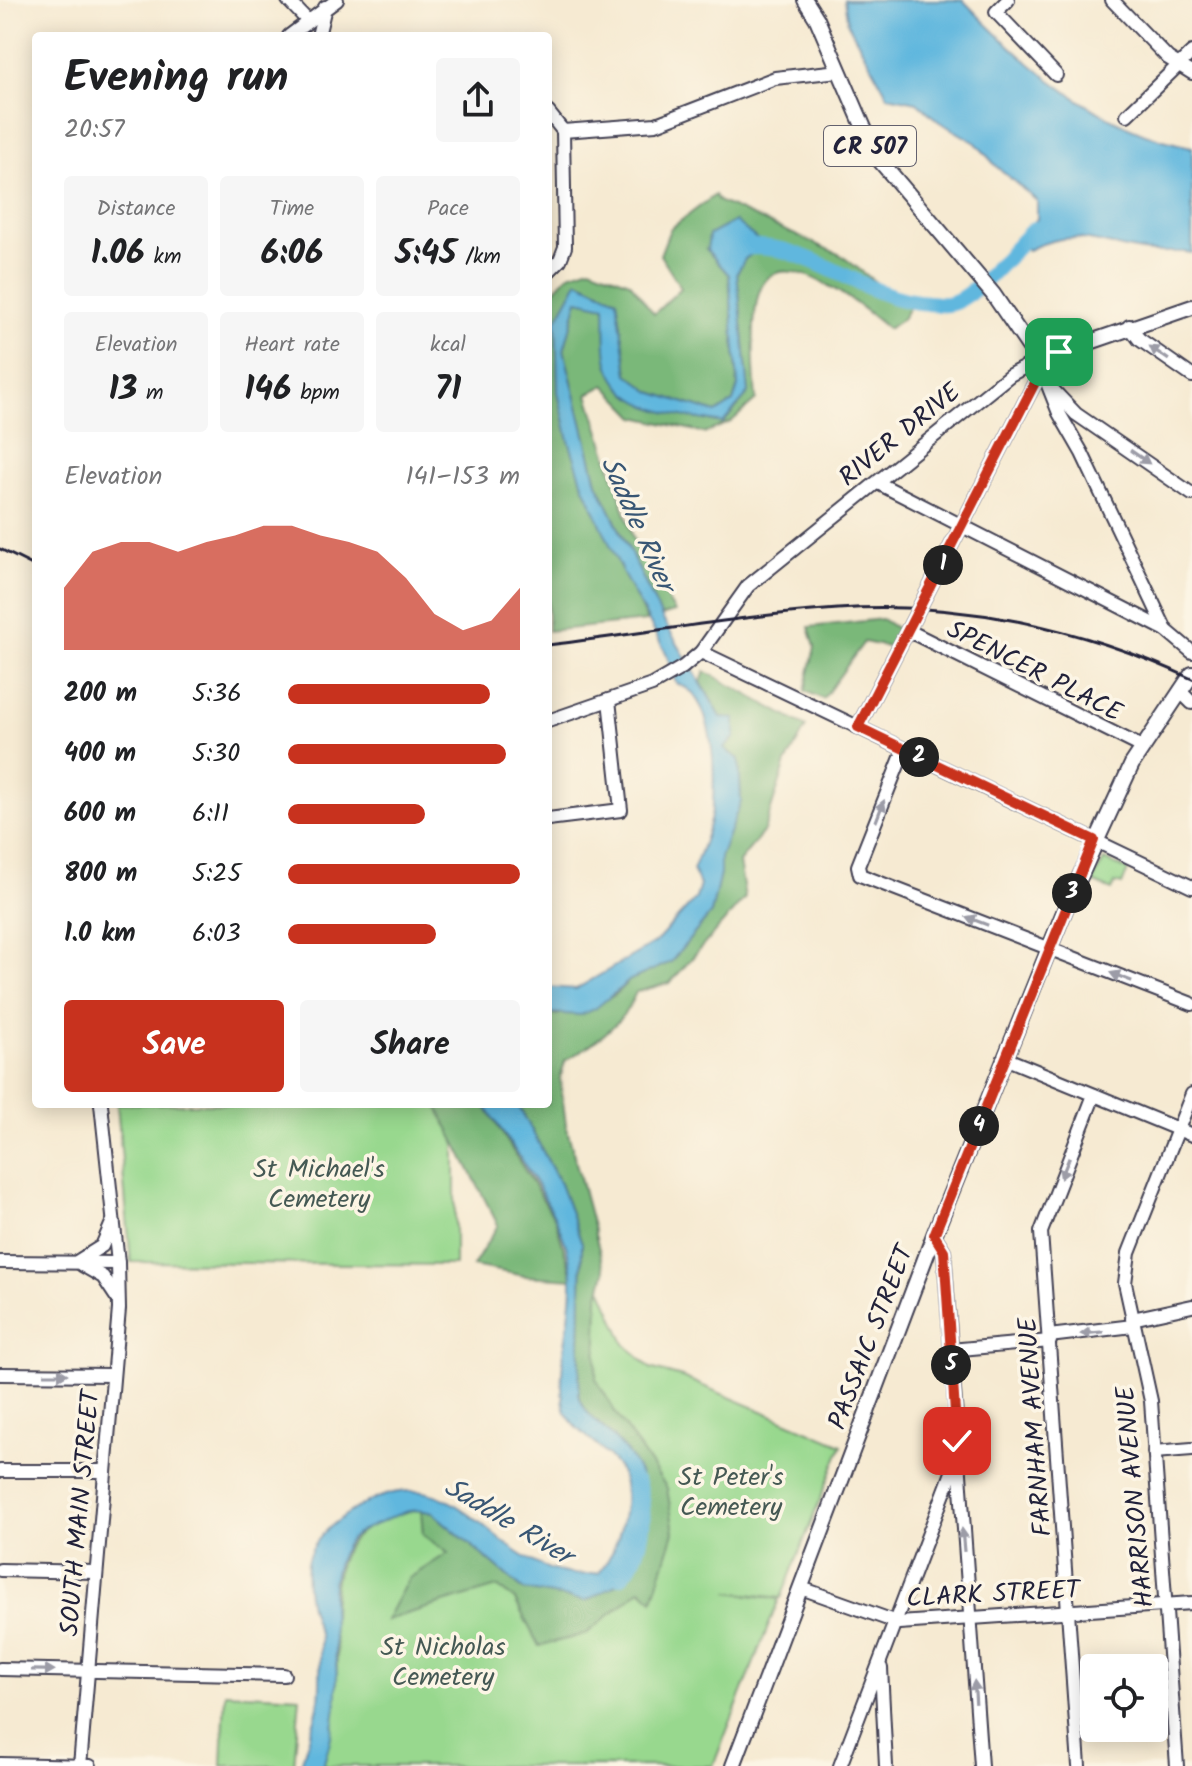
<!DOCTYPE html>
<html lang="en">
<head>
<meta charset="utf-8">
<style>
  :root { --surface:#fff; --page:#f6f6f6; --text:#202124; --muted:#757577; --accent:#c8321e }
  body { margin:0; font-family:Kalam,sans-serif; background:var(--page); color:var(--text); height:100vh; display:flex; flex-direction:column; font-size:30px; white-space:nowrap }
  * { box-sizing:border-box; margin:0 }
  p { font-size:26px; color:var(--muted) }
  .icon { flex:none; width:44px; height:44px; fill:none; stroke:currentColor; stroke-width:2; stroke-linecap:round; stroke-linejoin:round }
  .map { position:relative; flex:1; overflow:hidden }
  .side { position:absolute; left:32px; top:32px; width:520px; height:1076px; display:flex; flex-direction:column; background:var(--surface); border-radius:8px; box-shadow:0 4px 20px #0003 }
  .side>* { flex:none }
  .fabs { position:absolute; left:1080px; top:1654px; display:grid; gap:16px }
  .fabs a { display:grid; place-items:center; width:88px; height:88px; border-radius:8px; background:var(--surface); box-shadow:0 4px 20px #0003; font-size:40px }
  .pin { position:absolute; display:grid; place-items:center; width:68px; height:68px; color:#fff; margin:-34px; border-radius:16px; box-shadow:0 4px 12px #0006 }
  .km { position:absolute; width:40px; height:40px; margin:-20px; border-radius:50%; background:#222; color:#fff; font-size:22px; line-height:40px; text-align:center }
  .round { display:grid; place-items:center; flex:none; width:84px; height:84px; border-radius:8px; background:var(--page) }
  .headline { display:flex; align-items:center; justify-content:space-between; height:136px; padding:0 32px }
  h1 { font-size:44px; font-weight:800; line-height:60px }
  .figures { display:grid; grid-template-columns:repeat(3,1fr); gap:12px; height:136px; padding:8px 32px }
  .figures div { display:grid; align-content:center; border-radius:8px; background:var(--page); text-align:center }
  .figures b { font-size:34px; font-weight:800 }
  .figures small { font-size:22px; font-weight:400 }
  .figures p { font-size:22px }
  .chart { height:224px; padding:16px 32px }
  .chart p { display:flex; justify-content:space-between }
  .chart svg { width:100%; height:144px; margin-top:8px; fill:var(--accent); opacity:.7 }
  .cta { display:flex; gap:16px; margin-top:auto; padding:16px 32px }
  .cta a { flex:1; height:92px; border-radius:8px; background:var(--accent); color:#fff; font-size:32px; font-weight:800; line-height:92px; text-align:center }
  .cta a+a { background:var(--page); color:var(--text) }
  ul { padding:0 32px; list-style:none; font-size:26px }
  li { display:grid; grid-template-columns:128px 96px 1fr; align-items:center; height:60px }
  li i { height:20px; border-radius:10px; background:var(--accent) }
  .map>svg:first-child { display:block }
</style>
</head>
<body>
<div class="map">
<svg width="1192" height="1766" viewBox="0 0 1192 1766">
  <rect width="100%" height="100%" fill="#fcf5e5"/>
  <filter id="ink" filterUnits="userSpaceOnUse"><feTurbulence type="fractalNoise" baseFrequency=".0125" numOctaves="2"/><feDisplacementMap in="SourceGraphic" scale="16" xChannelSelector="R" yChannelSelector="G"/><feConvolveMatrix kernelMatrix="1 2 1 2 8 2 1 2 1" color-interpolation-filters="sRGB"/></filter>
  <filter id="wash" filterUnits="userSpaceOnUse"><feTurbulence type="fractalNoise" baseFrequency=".006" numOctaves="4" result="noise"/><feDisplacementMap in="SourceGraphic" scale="32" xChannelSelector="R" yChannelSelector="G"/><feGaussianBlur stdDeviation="1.8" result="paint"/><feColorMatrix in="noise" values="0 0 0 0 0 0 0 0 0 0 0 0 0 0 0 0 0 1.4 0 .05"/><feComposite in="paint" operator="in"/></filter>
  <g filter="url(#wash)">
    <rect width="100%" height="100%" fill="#f6ead2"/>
    <g fill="#98d88e" stroke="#5d7d64" stroke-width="2">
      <path d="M1104 860 1128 870 1122 885 1115 883 1112 890 1092 882Z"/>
      <path d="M117 1104H436L455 1136V1265L131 1262Z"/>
      <path d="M582 1243 625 1344 650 1368 682 1377 842 1445 781 1598 728 1592 779 1599 713 1766H323C333 1732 337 1691 337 1656 337 1645 333 1635 333 1625 333 1553 345 1523 421 1509L469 1544 607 1593 644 1497 583 1410Z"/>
      <path d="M225 1693 300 1697 294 1766H222Z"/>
    </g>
    <g fill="#7ab879" stroke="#4e6d5a" stroke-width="2">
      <path d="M715 195 718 201 841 255 887 291 916 297 902 319 888 329C867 311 783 240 761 288 750 311 754 373 756 400L731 422 705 433 636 417 605 385 588 394 637 550 675 612 661 616 597 483 564 350 578 299 606 306 608 364 628 395 723 423 749 393 737 273 745 259 707 250 729 275 738 386 733 402 716 413 651 392 628 374 617 299 579 281 556 321 558 393 584 487 647 621 548 631V431L552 414 548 409 550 295 569 274 590 267 630 282 654 314 681 288 660 255 670 229Z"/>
      <path d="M882 619 900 631 893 648 864 642 823 699 805 691 815 647 809 627Z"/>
      <path d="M705 671 806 727 786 763 764 831 739 862 745 898 670 983 636 992C624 1025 594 1043 565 1061L560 1079 566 1125 605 1272 598 1298 596 1379 618 1417 667 1488 674 1532 653 1600 641 1589 586 1634 539 1646 515 1600 497 1587 386 1620 408 1579 448 1553 423 1535 421 1509 433 1513 524 1590 625 1580C647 1518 662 1483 609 1433 595 1420 584 1414 579 1395L582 1243 560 1184 518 1104H548V1013L557 1015 613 996 630 980 671 962 711 913 720 874V857L741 801 739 759 724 749 735 719 721 718 701 682Z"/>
      <path d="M436 1104H484L555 1219 573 1279 525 1276 473 1266 498 1225Z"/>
    </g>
    <g fill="#61b7de" stroke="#426c8c" stroke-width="2">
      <path d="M844 0H963C1026 66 1100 130 1192 147V253C1175 250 1159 254 1142 251 1093 244 1076 227 1028 250L1019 240 1037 219V201L997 167 976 143 938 121 917 102 888 96 848 24Z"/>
      <path d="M735 221 764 245 745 259 737 273 749 393 723 423C681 415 622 413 608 363 604 346 606 324 605 306L578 300 564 350 597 483 661 616 721 717 735 719V737L724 749 739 759 741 801 720 857V874L711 913 671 962 630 980 595 1009 581 1015 548 1013V987L576 989 656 942 696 898 700 885 693 870C701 849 711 826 713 803 715 771 715 694 676 683L666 653 623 574 584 487 569 441 558 393 556 321 578 281 617 299 628 374 651 392 716 413 733 402 738 386 729 275 707 250 709 235Z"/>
      <path d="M484 1104H518L560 1184 582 1243 579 1395C584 1413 595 1420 609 1433 662 1483 647 1518 625 1580L586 1601 524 1590 433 1513C415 1507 402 1512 386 1520 374 1526 357 1530 349 1541 319 1582 338 1641 337 1687 337 1713 331 1741 323 1766H301C305 1744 316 1723 319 1701 321 1682 320 1660 320 1640 320 1632 315 1625 313 1617 308 1603 305 1578 307 1563 310 1543 329 1527 344 1516 468 1431 487 1591 599 1573 619 1548 634 1500 619 1469 616 1463 608 1456 603 1451 590 1437 567 1425 564 1405 556 1367 572 1322 572 1283 573 1224 515 1153 484 1104Z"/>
    </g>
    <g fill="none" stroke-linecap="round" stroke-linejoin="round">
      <g stroke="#61b7de" stroke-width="16">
        <path d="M742 248C809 239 861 300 928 303 935 303 945 306 952 303 977 295 1014 248 1034 229"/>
        <path d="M620 1577C644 1553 647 1514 637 1483"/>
      </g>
    </g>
  </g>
  <g filter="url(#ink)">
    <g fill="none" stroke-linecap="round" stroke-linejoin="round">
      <defs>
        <g id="minor">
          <path d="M288 0 307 20"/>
          <path d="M1008 0 996 12 1056 75"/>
          <path d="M1112 0 1168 58 1192 73"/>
          <path d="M289 36 337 0"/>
          <path d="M318 36 325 7"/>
          <path d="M548 112 563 131 656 124 775 78 839 71"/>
          <path d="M1127 115 1192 52"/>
          <path d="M548 272 560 260 565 247 563 131"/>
          <path d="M1129 326 1139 339 1192 376"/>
          <path d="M1054 391 1076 414 1192 494"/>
          <path d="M878 483 1166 630"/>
          <path d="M909 631 1142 747"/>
          <path d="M701 652 1192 887"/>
          <path d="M1180 691 1192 703"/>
          <path d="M548 721 652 685 683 667 701 652 748 586 1010 375 1038 360 1059 413 1082 453 1166 630 1192 652"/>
          <path d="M858 727 1042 369"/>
          <path d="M904 750 858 866 860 875 1192 1004"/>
          <path d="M548 819 621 810 609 700"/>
          <path d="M1007 1059 1192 1135"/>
          <path d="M934 1235 944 1251 981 1766"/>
          <path d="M78 1261 102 1246 112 1223"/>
          <path d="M0 1262 118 1263"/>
          <path d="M82 1265 103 1277 117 1298"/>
          <path d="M1132 1319 1192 1306"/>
          <path d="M1049 1336 1133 1326"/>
          <path d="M950 1350 1050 1341"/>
          <path d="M0 1374 113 1375"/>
          <path d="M1154 1452 1192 1449"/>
          <path d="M0 1471H104"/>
          <path d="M0 1570 96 1572"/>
          <path d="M801 1588 899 1623 1192 1603"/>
          <path d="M881 1668 886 1766"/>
          <path d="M0 1669 284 1675"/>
          <path d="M0 1764 90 1766"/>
          <path d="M80 1766 119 1309 118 1263 101 1104"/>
          <path d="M840 1766 956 1462"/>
          <path d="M1079 1766 1041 1232 1094 1095"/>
          <path d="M1177 1766 1151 1401 1125 1283 1129 1253 1192 1094"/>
        </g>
        <g id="major">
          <path d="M805 0 817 19 876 156 993 294 1038 360 1192 307"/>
          <path d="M733 1766 934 1235 1066 907 1132 764 1192 674"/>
        </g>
      </defs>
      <use href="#minor" stroke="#424052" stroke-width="16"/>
      <use href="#major" stroke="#424052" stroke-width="18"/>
      <use href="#minor" stroke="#fff" stroke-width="12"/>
      <use href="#major" stroke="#fff" stroke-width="14"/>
      <g stroke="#22223b" stroke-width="3">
        <path d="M0 549 36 567"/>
        <path d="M548 645C645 634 740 615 838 609 959 601 1082 627 1192 679"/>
      </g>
    </g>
    <defs><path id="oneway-solid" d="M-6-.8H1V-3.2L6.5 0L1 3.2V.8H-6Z" transform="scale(2)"/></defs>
    <g fill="#9c9ca7">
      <use href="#oneway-solid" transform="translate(1159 353) rotate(-145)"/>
      <use href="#oneway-solid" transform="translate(1140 457) rotate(35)"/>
      <use href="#oneway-solid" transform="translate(880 811) rotate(-69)"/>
      <use href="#oneway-solid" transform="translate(977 921) rotate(-159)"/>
      <use href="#oneway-solid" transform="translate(1121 977) rotate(-159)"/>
      <use href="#oneway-solid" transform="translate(1065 1168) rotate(112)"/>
      <use href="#oneway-solid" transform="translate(1092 1333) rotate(175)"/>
      <use href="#oneway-solid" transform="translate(56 1374)"/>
      <use href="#oneway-solid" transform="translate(963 1540) rotate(-95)"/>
      <use href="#oneway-solid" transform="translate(43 1670) rotate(1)"/>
      <use href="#oneway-solid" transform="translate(975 1692) rotate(-94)"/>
    </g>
  </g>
  <g fill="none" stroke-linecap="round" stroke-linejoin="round" filter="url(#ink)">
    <defs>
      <path id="route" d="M957 1441 944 1251 934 1235 1094 840 858 727 1042 369 1038 360 1059 352"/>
    </defs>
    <use href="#route" stroke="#fff" stroke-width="16"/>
    <use href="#route" stroke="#c8321e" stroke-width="10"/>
  </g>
  <g text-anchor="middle" stroke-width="7" stroke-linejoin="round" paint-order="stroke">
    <rect fill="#fcf5e5" stroke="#63616e" stroke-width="2" x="824" y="126" width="92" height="40" rx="6"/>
    <g font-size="24" font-weight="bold" fill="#22223b">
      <text x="870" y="154">CR 507</text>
    </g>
    <g font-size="26" fill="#22223b" stroke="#fcf5e5">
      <text transform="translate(899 434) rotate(-39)" y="9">RIVER DRIVE</text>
      <text transform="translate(1035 670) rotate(27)" y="9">SPENCER PLACE</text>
      <text transform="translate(870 1337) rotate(-69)" y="9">PASSAIC STREET</text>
      <text transform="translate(1034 1427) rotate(-94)" y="9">FARNHAM AVENUE</text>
      <text transform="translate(1134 1497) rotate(-95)" y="9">HARRISON AVENUE</text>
      <text transform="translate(79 1513) rotate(-85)" y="9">SOUTH MAIN STREET</text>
      <text transform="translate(993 1593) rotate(-3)" y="9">CLARK STREET</text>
    </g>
    <g font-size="26" fill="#455954" stroke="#fcf5e5">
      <text x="319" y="1177">St Michael's<tspan x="319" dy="30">Cemetery</tspan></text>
      <text x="731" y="1485">St Peter's<tspan x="731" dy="30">Cemetery</tspan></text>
      <text x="443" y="1655">St Nicholas<tspan x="443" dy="30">Cemetery</tspan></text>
    </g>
    <g font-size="28" font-style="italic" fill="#385674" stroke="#fcf5e5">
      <text transform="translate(639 523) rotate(66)" y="10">Saddle River</text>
      <text transform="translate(509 1520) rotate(31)" y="10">Saddle River</text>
    </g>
  </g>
</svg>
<div class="fabs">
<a><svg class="icon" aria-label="locate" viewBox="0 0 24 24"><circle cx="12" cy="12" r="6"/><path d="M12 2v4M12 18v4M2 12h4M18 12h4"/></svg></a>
</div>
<div class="pin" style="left:1059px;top:352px;background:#1e9e55"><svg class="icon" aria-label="arrive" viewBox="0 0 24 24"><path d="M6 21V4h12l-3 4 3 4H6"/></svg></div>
<div class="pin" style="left:957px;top:1441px;background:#d93025"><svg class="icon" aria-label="check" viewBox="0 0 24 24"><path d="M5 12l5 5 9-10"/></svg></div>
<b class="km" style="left:943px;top:565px">1</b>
<b class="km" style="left:919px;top:757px">2</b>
<b class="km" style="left:1072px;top:893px">3</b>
<b class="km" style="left:979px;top:1126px">4</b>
<b class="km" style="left:951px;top:1365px">5</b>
<section class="side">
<div class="headline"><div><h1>Evening run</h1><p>20:57</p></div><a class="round"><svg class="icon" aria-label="share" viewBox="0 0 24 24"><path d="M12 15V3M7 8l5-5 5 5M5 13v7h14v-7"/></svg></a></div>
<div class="figures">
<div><p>Distance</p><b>1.06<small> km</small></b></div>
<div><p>Time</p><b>6:06</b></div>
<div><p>Pace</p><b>5:45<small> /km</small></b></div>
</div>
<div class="figures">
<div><p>Elevation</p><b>13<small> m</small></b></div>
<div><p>Heart rate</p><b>146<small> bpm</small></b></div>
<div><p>kcal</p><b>71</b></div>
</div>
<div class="chart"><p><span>Elevation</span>141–153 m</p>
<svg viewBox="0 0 160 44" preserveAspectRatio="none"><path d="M0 44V25L10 14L20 11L30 11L40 14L50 11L60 9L70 6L80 6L90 9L100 11L110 14L120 22L130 33L140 38L150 35L160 25V44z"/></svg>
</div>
<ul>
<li><b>200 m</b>5:36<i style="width:87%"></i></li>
<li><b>400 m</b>5:30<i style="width:94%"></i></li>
<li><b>600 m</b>6:11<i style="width:59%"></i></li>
<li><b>800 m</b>5:25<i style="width:100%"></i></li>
<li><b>1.0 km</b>6:03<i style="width:64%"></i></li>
</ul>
<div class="cta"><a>Save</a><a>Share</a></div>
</section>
</div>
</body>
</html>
